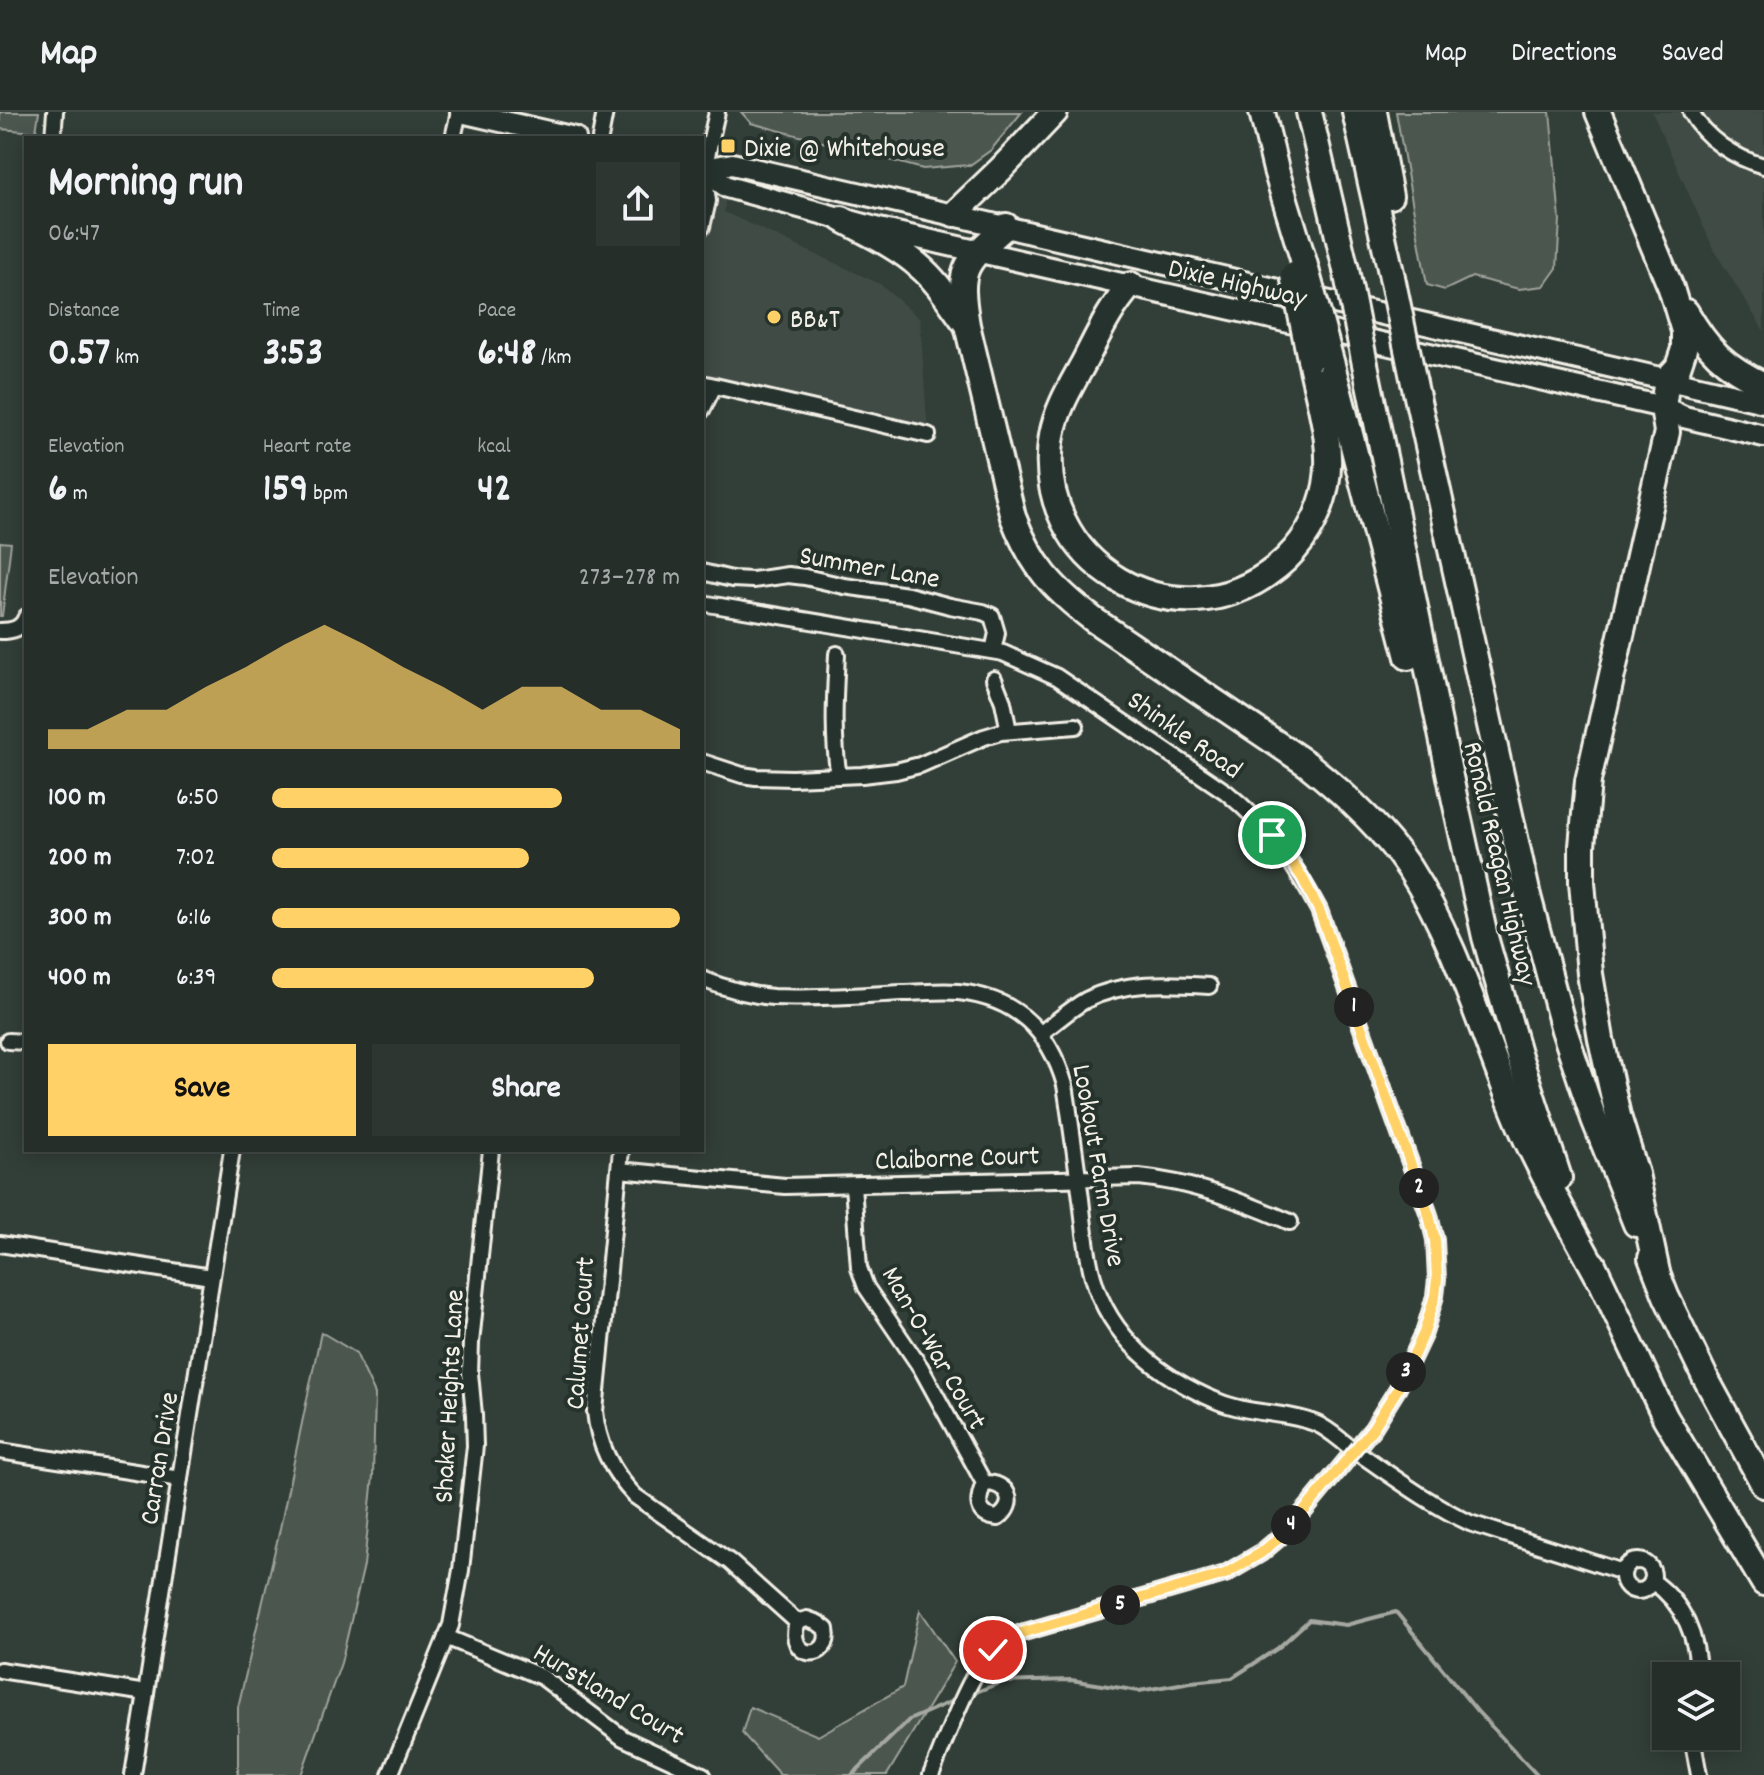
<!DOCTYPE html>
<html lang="en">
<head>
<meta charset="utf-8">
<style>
  :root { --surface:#262e2a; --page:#2e3632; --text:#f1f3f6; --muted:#a4a8a8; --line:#424a47; --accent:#ffd166 }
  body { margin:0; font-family:Dekko,sans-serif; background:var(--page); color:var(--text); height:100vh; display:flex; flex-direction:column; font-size:30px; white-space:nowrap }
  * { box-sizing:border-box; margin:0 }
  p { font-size:26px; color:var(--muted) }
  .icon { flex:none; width:44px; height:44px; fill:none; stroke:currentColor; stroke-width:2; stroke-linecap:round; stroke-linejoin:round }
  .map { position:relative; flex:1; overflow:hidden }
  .panel { position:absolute; left:24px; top:24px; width:680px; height:1016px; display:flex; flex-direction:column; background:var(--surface); border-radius:0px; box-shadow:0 4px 20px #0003,0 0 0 2px var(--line) }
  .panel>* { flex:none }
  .fabs { position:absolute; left:1652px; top:1550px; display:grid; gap:16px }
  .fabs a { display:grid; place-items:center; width:88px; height:88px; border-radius:0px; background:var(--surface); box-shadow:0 4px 20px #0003,0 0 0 2px var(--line); font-size:40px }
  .pin { position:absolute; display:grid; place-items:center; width:68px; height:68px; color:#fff; margin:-34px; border:4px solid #fff; border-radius:50%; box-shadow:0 2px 8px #0007 }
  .km { position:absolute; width:40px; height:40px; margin:-20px; border-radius:50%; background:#222; color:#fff; font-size:22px; line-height:40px; text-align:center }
  .round { display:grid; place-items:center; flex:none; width:84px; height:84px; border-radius:0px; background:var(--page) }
  .headline { display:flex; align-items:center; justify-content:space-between; height:136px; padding:0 24px }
  h1 { font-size:44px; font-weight:800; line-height:60px }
  .metrics { display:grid; grid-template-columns:repeat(3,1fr); gap:12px; height:136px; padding:8px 24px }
  .metrics div { display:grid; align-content:center }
  .metrics b { font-size:40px; font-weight:800 }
  .metrics small { font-size:22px; font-weight:400 }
  .metrics p { font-size:22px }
  .chart { height:224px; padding:16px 24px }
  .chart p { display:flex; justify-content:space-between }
  .chart svg { width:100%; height:144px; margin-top:8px; fill:var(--accent); opacity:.7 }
  .action { display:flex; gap:16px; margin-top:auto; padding:16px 24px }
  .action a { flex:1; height:92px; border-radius:0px; background:var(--accent); color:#111; font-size:32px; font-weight:800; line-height:92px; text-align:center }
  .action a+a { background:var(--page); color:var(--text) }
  ul { padding:0 24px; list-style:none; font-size:26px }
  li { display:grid; grid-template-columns:128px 96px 1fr; align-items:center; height:60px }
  li i { height:20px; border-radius:10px; background:var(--accent) }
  header { display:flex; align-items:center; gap:48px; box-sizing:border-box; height:112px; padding:0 40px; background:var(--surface); border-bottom:2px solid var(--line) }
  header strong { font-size:38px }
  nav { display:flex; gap:44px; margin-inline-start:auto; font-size:28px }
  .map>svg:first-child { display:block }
</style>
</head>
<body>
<header>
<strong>Map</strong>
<nav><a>Map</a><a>Directions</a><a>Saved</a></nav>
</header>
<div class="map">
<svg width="1764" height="1663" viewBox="0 0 1764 1663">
  <rect width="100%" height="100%" fill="#323e38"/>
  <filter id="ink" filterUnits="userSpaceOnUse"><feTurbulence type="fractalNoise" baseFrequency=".0125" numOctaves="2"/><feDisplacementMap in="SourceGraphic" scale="16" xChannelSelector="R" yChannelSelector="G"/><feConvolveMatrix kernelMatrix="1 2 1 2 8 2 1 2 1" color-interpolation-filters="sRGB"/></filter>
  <g filter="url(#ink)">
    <g fill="#404b44">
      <path d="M1652 0H1764V219L1714 138Z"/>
      <path d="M704 57 727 75 724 100 880 172 920 207 928 323 702 271V115Z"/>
    </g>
    <g fill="#4c564f" stroke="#a0a49c" stroke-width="2">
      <path d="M0 0H39L36 20 0 17Z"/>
      <path d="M741 0H1022L991 38 970 53 923 57 751 11Z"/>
      <path d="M1396 0H1550L1560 108 1557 156 1544 174 1519 177 1472 165 1445 178 1427 173Z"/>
      <path d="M0 430 11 431 2 504H0Z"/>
      <path d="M321 1220 356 1241 375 1282 373 1364 364 1453 341 1551 301 1663H238V1595L279 1421Z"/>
      <path d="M920 1498 955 1550 887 1663H780L742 1621 750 1595 818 1624 903 1575Z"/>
    </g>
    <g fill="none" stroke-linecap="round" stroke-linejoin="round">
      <g stroke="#a6a9a1" stroke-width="4">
        <path d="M971 1582 1002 1570 1071 1568 1139 1579 1191 1570 1232 1566 1278 1536 1309 1508 1346 1513 1396 1500 1477 1599 1537 1663"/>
        <path d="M852 1663 909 1608 959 1586"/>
      </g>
      <defs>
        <g id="street">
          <path d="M1691 0C1705 27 1735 46 1764 54"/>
          <path d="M53 26 55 0"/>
          <path d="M453 26 459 0"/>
          <path d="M600 26 605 0"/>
          <path d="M702 115 708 89 704 57 717 0"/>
          <path d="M702 271 928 323"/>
          <path d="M702 298 714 274"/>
          <path d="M702 460 732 467 753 468 788 463 805 465 844 474 908 483 950 494 983 500 992 504 997 521 993 539"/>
          <path d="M702 491 1003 541 1057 565 1226 680C1270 716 1293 749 1319 798L1429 1103 1435 1128 1437 1167 1435 1184 1424 1221 1398 1276 1373 1316 1306 1397 1280 1425 1261 1441 1225 1462 1021 1521C1012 1526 1002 1531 994 1537 970 1557 944 1633 931 1663"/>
          <path d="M0 519C12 519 22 517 26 505"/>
          <path d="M837 542C835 582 832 625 839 664"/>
          <path d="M994 567 1003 590 1009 619"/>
          <path d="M702 650 742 663 756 665 792 666 862 663 896 659 920 653 984 625 1001 620 1076 614"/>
          <path d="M702 867C724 876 750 883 773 885 816 887 860 883 902 881 920 881 940 878 958 880 1016 886 1049 918 1065 973 1071 1011 1076 1049 1081 1087 1084 1113 1086 1140 1093 1165 1110 1226 1161 1266 1217 1289 1250 1303 1286 1299 1317 1312 1331 1318 1344 1332 1357 1340 1394 1365 1430 1392 1470 1411L1623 1460"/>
          <path d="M1041 921C1056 910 1070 897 1086 888 1124 869 1168 871 1209 874"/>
          <path d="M8 929 26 930"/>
          <path d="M621 1038 595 1299C598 1333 612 1360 635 1384L730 1450 797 1510"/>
          <path d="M619 1058 785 1074 1139 1065C1191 1070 1242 1089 1290 1110"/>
          <path d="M853 1073 859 1156 866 1175 921 1256 984 1371C977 1388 975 1404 998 1406 1018 1391 1008 1370 984 1371"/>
          <path d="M0 1132 211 1165"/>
          <path d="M0 1339 180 1367"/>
          <circle cx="1638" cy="1464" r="15"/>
          <path d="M1652 1469C1684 1491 1698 1526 1698 1564"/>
          <path d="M807 1507 818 1511 826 1517C833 1550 785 1549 797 1510Z"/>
          <path d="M446 1525 542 1565 623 1626 703 1663"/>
          <path d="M0 1558 146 1581"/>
          <path d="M1695 1624 1694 1636 1699 1663"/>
          <path d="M133 1663 232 1038"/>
          <path d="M390 1663 451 1513 461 1458 475 1334 474 1303 470 1261 471 1231 491 1038"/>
        </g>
        <g id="primary">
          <path d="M461 0 575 26"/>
          <path d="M702 57 727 75 879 117 1663 295 1684 305 1764 324"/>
          <path d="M704 57 732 52 1764 290"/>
        </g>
        <g id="highway">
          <path d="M1262 0 1276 58 1304 150"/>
          <path d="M1309 0 1346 158"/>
          <path d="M1355 0 1392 165"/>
          <path d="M1374 0 1390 84"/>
          <path d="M1598 0 1671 176 1684 219V237L1678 255 1667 267 1663 295 1667 320 1588 669 1582 734V770L1590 862 1601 927 1618 1004 1636 1062 1657 1160"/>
          <path d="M954 102 1001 57 1055 0"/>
          <path d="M842 107C867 121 897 134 919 154 937 169 950 190 964 209"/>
          <path d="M1006 114C964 152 957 154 967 213L1013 405C1032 454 1052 476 1094 508L1307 652C1345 682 1382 716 1409 756 1463 840 1486 940 1527 1029 1549 1075 1574 1120 1598 1164"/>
          <path d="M1131 173C1110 196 1098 223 1084 250 1071 274 1057 296 1052 323 1030 451 1176 537 1277 455 1302 435 1320 405 1326 373 1334 332 1318 287 1310 247"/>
          <path d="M1686 200C1708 238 1724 254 1764 273"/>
          <path d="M1332 253 1408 545"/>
          <path d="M1367 262 1455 689 1485 825 1519 944 1559 1066"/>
          <path d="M1414 271 1528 784 1564 918 1594 1007 1636 1112"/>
          <path d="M1651 1146 1666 1184 1705 1265 1764 1373"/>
          <path d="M1593 1152 1665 1305 1764 1471"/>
        </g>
      </defs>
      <use href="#street" stroke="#f4f1e8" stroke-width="20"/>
      <use href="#primary" stroke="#f4f1e8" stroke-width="26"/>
      <use href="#highway" stroke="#f4f1e8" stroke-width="30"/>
      <use href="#street" stroke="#26332d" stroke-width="14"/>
      <use href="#primary" stroke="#26332d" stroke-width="20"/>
      <use href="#highway" stroke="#26332d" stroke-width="24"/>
      <defs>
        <g id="highway-bridge">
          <path d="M1304 150 1332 253"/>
          <path d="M1346 158 1367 262"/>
          <path d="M1293 163 1310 247"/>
          <path d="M1392 165 1414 271"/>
        </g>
      </defs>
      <use href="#highway-bridge" stroke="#f4f1e8" stroke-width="30" stroke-linecap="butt"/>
      <use href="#highway-bridge" stroke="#26332d" stroke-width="24"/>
    </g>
  </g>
  <g fill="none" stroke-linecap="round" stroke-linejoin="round" filter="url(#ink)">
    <defs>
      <path id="route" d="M993 1538 1021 1521 1225 1462 1261 1441 1280 1425 1306 1397 1373 1316 1398 1276 1424 1221 1435 1184 1437 1167 1435 1128 1429 1103 1319 798 1302 765 1272 723"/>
    </defs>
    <use href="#route" stroke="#fff" stroke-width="16"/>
    <use href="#route" stroke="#ffd166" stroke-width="10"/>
  </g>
  <g fill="#ffd166" stroke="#26332d" stroke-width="3">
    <rect x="720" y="26" width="16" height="16" rx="4"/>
    <circle cx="774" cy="205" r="8"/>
  </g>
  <g text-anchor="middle" stroke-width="8" stroke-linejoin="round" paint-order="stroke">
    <g font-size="28" fill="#f4f1e8" stroke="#26332d" text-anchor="start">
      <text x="744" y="44">Dixie @ Whitehouse</text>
      <text x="790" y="215">BB&amp;T</text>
    </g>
    <g font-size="28" fill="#f4f1e8" stroke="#26332d">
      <text transform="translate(1238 169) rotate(13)" y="10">Dixie Highway</text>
      <text transform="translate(870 453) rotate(10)" y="10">Summer Lane</text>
      <text transform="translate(1186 621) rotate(35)" y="10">Shinkle Road</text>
      <text transform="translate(1502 751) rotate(77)" y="10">Ronald Reagan Highway</text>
      <text transform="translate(957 1044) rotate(-2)" y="10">Claiborne Court</text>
      <text transform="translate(1101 1053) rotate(80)" y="10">Lookout Farm Drive</text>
      <text transform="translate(578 1221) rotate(-86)" y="10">Calumet Court</text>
      <text transform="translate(936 1235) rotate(60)" y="10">Man-O-War Court</text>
      <text transform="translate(447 1284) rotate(-87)" y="10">Shaker Heights Lane</text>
      <text transform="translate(157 1346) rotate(-81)" y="10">Carran Drive</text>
      <text transform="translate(610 1580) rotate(31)" y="10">Hurstland Court</text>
    </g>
  </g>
</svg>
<div class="fabs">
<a><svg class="icon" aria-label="layers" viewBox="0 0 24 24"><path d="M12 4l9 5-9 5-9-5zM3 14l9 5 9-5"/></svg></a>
</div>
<div class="pin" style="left:1272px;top:723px;background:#1e9e55"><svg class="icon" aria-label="arrive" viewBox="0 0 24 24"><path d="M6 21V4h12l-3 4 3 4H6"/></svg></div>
<div class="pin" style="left:993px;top:1538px;background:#d93025"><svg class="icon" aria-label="check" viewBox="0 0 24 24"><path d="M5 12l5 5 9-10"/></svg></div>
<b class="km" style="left:1354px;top:895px">1</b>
<b class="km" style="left:1419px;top:1076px">2</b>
<b class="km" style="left:1406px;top:1260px">3</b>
<b class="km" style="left:1291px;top:1413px">4</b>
<b class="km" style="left:1120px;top:1493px">5</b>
<section class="panel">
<div class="headline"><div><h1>Morning run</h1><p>06:47</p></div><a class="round"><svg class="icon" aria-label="share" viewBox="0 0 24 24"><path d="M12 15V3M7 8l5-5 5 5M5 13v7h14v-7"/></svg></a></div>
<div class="metrics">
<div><p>Distance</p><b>0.57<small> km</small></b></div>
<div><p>Time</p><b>3:53</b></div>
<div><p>Pace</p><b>6:48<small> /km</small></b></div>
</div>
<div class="metrics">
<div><p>Elevation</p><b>6<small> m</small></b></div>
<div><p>Heart rate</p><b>159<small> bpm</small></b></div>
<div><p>kcal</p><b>42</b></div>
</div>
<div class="chart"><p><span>Elevation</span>273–278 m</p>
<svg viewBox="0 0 160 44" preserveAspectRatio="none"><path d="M0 44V38L10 38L20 32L30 32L40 25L50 19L60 12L70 6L80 12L90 19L100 25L110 32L120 25L130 25L140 32L150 32L160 38V44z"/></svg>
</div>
<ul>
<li><b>100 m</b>6:50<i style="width:71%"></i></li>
<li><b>200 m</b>7:02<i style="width:63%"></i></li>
<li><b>300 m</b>6:16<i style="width:100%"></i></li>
<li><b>400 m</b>6:39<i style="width:79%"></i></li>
</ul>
<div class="action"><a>Save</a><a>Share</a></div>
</section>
</div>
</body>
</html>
